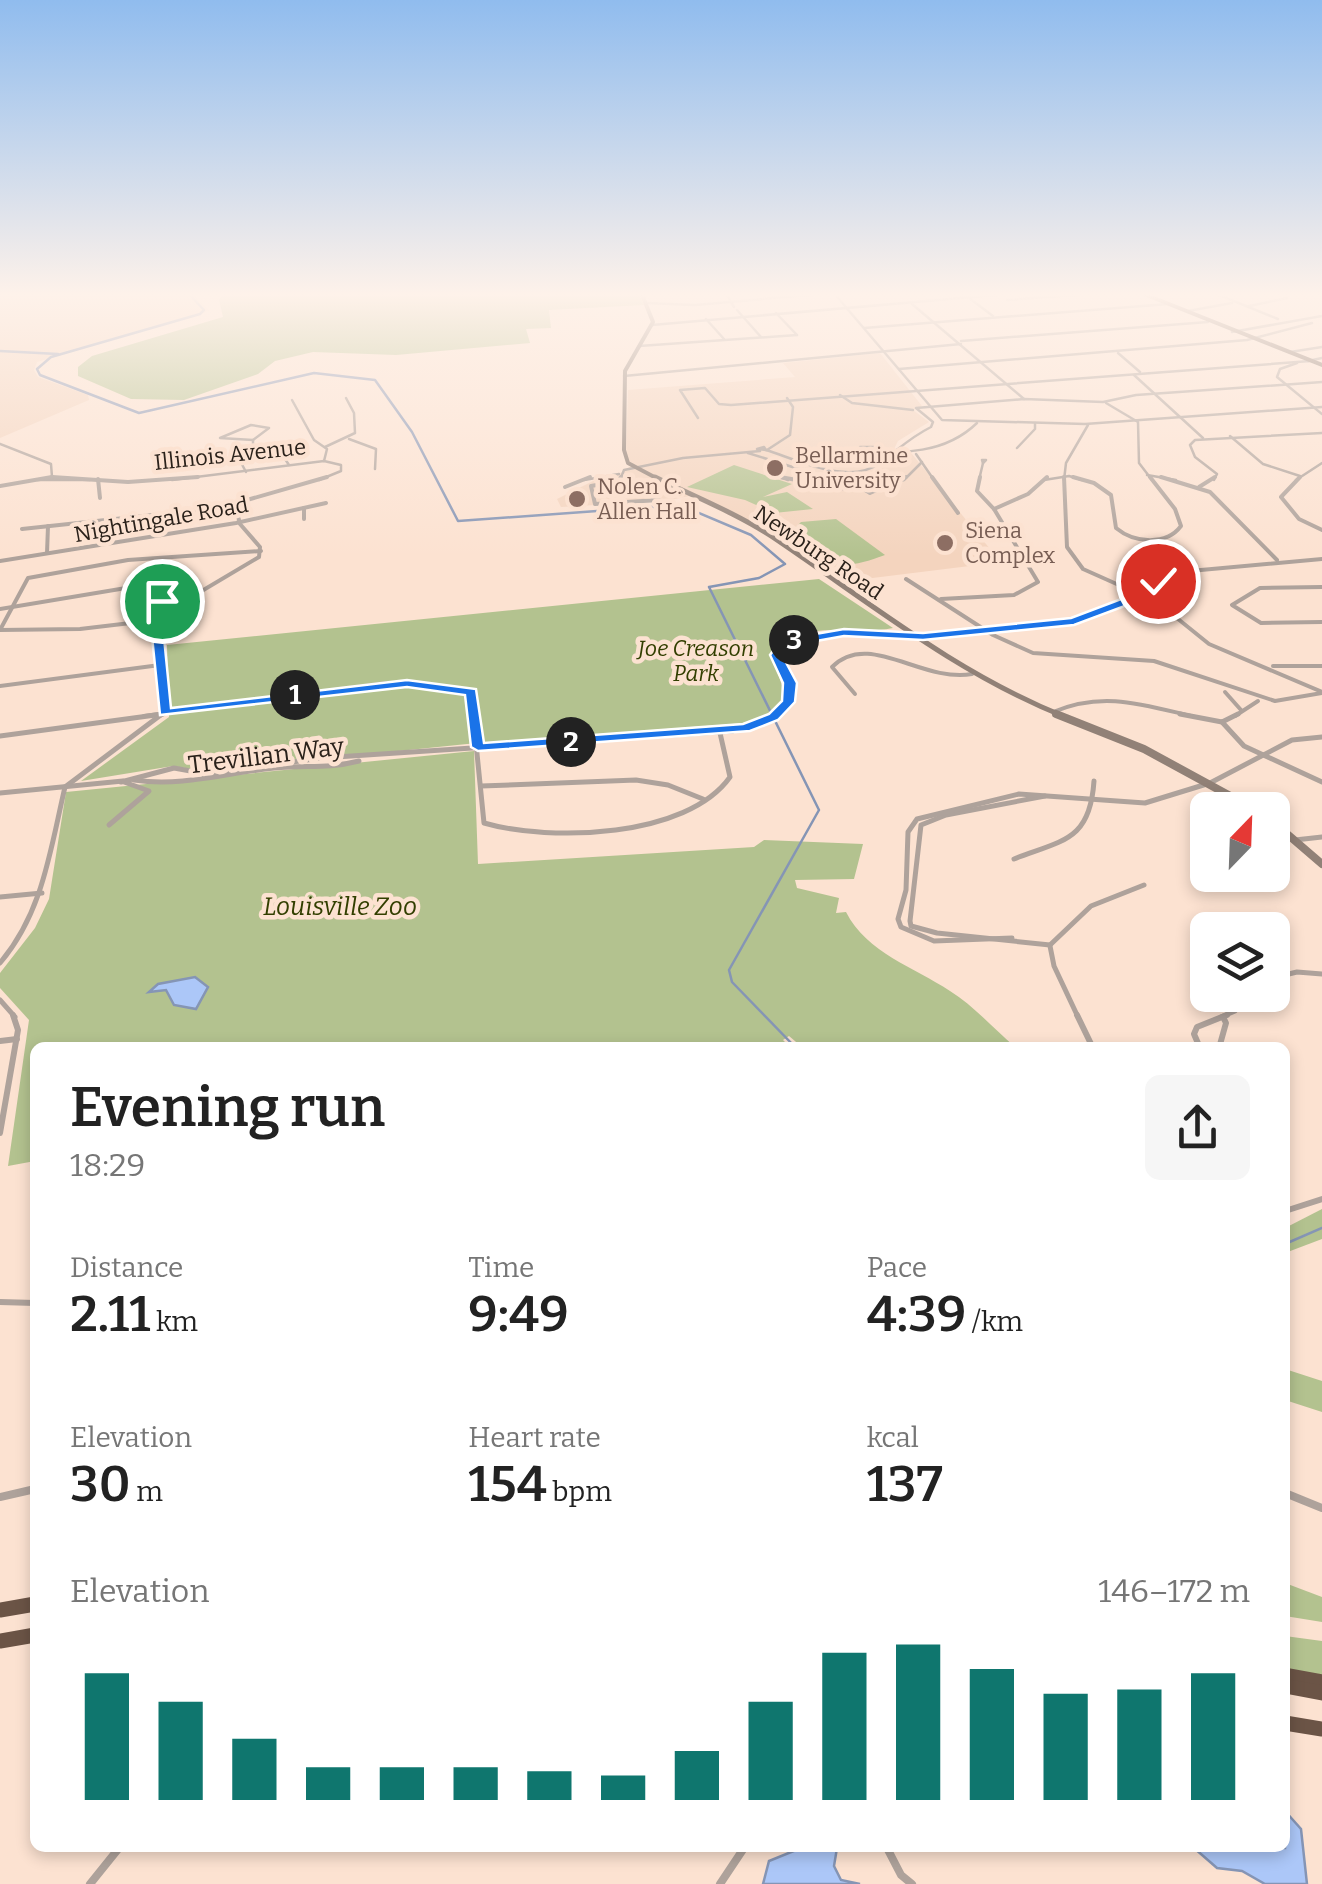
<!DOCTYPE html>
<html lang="en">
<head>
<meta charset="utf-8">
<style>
  :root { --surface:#fff; --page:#f6f6f6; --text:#222; --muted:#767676; --accent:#0f766e }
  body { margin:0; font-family:Bitter,serif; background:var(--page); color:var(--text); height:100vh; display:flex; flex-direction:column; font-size:38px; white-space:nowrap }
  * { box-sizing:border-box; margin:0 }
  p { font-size:32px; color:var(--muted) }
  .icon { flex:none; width:55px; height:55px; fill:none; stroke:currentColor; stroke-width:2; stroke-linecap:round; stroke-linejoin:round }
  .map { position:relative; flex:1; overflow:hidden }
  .drawer { position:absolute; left:30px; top:1042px; width:1260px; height:810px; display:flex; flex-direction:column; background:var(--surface); border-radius:15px; box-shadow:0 5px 15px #0003 }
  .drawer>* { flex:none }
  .needle { width:65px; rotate:23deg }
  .buttons { position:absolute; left:1190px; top:792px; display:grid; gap:20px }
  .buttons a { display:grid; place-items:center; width:100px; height:100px; border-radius:15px; background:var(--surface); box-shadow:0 5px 15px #0003; font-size:50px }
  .pin { position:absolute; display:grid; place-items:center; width:85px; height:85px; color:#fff; margin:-42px; border:5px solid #fff; border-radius:50%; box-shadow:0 2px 10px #0007 }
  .km { position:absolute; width:50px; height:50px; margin:-25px; border-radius:50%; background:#222; color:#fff; font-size:28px; line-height:50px; text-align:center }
  .round { display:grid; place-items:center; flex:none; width:105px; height:105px; border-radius:15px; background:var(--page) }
  .headline { display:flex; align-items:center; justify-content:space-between; height:170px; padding:0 40px }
  h1 { font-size:55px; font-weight:600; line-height:75px }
  .figures { display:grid; grid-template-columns:repeat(3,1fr); gap:15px; height:170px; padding:10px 40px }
  .figures div { display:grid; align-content:center }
  .figures b { font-size:50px; font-weight:600 }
  .figures small { font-size:28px; font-weight:400 }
  .figures p { font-size:28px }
  .chart { height:280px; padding:20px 40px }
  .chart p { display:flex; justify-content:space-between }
  .chart svg { width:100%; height:180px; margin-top:10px; stroke:var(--accent); stroke-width:6 }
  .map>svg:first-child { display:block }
</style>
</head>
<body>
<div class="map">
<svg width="1322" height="1884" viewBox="0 0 1322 1884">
  <rect width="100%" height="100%" fill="#fce2d1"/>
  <g fill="#f4d4be">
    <path d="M0 292H191L209 311 37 362 34 370 38 377 88 395 89 400 0 438Z"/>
    <path d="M880 353 922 406 913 410 929 422 898 441 893 451 912 454 995 555 990 556 994 563 840 582 781 537 695 495 665 501 561 507 557 499 593 481 612 479 631 466 626 457 628 390 795 377 783 363Z"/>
  </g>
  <g fill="#b3c28f">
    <path d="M223 292H638L644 305 549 310 551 328 526 329 530 343 396 355 313 352 275 361 258 374 184 400 131 399 78 376V367L92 356 223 317 219 300Z"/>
    <path d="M734 465 792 484 763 497 787 492 813 509 774 513 745 500 687 487Z"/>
    <path d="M836 519 885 555C845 570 821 571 791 532L801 522Z"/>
    <path d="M819 579 893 628C856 636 799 618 772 652 780 694 805 704 745 723L467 744 204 771 173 766 81 781 169 717 167 645Z"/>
    <path d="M474 751 478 864 754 847 764 840 863 844 854 879 795 880 797 888 839 898 836 913 846 912C867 953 914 967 950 991 974 1006 994 1029 1015 1047H802L789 1036 783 1040 790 1047 35 1048V1161L8 1166 29 1020 0 988V973L35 928 49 899 66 792Z"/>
    <path d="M1322 1209V1239L1285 1253V1228Z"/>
    <path d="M1285 1369 1322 1381V1412L1285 1400Z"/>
    <path d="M1285 1583 1322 1597V1622L1285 1616Z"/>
    <path d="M1285 1636 1322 1641V1675L1285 1669Z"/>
  </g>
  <g fill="#acc7f8" stroke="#8595b5" stroke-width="2.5">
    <path d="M195 977 208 987 196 1009 174 1005 166 990 149 992 158 984Z"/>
    <path d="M1285 1811 1301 1829 1307 1884H1265L1242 1871 1217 1868 1194 1848H1285Z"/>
    <path d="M801 1848H837L834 1866 841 1880 860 1884H763L769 1861Z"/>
  </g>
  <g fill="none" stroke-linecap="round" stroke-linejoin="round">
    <g stroke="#8595b5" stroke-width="2.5">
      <path d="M187 292 204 310 200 314 51 357 37 369 40 375 139 413 314 373 375 380 412 432 458 521 680 505 751 535 785 564 759 578 709 587 819 810 729 970 732 982 796 1048"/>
      <path d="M0 351 58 354"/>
      <path d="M1285 1244 1322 1228"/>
    </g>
    <g stroke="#aea29b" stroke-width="2.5">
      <path d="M725 292 734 307"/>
      <path d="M833 292 942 420 1085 424 1322 407"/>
      <path d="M961 292 993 316"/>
      <path d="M1212 292 1278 319"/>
      <path d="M1007 300 1119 292"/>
      <path d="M647 303 695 305 843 292"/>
      <path d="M912 304 1024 399"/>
      <path d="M1249 306 1287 298"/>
      <path d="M737 310 761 337"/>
      <path d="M1188 311 1232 303"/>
      <path d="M776 313 797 335"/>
      <path d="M706 319 724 339"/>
      <path d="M652 325 1029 292"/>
      <path d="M864 328 1168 304"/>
      <path d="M1232 332 1322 316"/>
      <path d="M961 341 1208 322"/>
      <path d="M639 346 797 335"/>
      <path d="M1290 352 1322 347"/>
      <path d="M1118 353 1140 372"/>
      <path d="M1308 361 1322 358"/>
      <path d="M1297 363 1280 369 1277 377 1322 414"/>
      <path d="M899 369 1247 340 1312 323"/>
      <path d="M1134 375 1203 438"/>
      <path d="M624 376 961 344"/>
      <path d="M840 395 852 403 913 410"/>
      <path d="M292 400 314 440 327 449 324 461"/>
      <path d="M1106 403 1138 422 1139 463 1152 480"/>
      <path d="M698 418 680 390 705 388 719 404 731 405 1310 361"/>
      <path d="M251 425 269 428 253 440 220 438Z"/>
      <path d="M1230 436 1263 464 1300 476"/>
      <path d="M349 439 376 449 375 469"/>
      <path d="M253 440V451"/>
      <path d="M0 444 51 464 52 477"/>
      <path d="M325 447 355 433 354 413 346 398"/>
      <path d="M764 447 766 450 757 449Z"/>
      <path d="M874 447H860C901 456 946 453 977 423"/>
      <path d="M1017 448 1035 429V423"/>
      <path d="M766 450C798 460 849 486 880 463 899 449 909 438 931 427L933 422 916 408 1024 399 1103 402 1136 395 1322 382"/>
      <path d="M767 450 790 435 793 407 787 398"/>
      <path d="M748 453 821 476 900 480"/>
      <path d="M916 454 934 480"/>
      <path d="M982 460H986L983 463Z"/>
      <path d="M246 472 238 457 279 450 289 465"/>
      <path d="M771 474 788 480"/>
      <path d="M1147 475 1176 480"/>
      <path d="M37 480H90"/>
      <path d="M172 480 324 461 341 465V471L319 480"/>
      <path d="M584 480 619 474"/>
      <path d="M620 480 624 470 683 458 760 451"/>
      <path d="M890 480 894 478"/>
      <path d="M904 480 922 462"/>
      <path d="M979 480 983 463"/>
      <path d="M1044 480 1069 476 1082 480"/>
      <path d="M1064 480 1066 463 1088 425"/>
      <path d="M1214 480 1217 474 1195 457 1190 445 1195 440 1322 433"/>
      <path d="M1296 480 1322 463"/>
    </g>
    <g stroke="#aea29b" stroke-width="4">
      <path d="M52 477 128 482 198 477"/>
      <path d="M780 477 847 489 894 478"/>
      <path d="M825 477H869"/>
      <path d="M887 477 902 480"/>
      <path d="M932 477 958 513"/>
      <path d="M1064 477 1067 547 1083 569 1157 602 1209 644 1322 692"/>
      <path d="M1073 477 1094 483 1111 495 1116 528C1134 543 1166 546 1181 526L1175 509 1150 477"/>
      <path d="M1161 477 1210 492 1277 560"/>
      <path d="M1300 477 1281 497 1299 519 1322 530"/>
      <path d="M98 479 100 498"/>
      <path d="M619 481 659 500 595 504 591 486Z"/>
      <path d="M619 481 621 477"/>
      <path d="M0 486 52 477"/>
      <path d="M565 487 590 477"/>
      <path d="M1199 487 1215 477"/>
      <path d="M862 488 870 493 906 477"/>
      <path d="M304 508V519"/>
      <path d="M994 509 1028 494 1047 477"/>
      <path d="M22 529 236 506"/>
      <path d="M47 553 48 526"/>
      <path d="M0 561 236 523 326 503"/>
      <path d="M906 579 993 635 1033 653 1154 661 1275 701 1322 693"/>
      <path d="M1322 587 1260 588 1232 605 1261 623 1322 622"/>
      <path d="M941 599 1014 595 1038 582 994 509 977 491 980 477"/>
      <path d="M155 602 195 595 259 557 260 547 240 524 236 508 240 502 327 477"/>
      <path d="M0 609 150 584 165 710 160 716"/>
      <path d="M0 630 28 578 128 560 261 551"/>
      <path d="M0 630 80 629 156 620"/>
      <path d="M1273 666H1322"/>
      <path d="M0 686 160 665"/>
      <path d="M1225 692 1241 710"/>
      <path d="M855 694 832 667C869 630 921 683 972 674"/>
      <path d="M1053 712C1102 691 1141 704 1191 716"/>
      <path d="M144 716 387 683 471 692 473 716"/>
      <path d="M774 716 791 694 776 653 785 643 824 634 923 637 1073 622 1145 595 1163 577 1179 572 1322 559"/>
      <path d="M1235 716 1258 701"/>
    </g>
    <g stroke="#aea29b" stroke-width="5">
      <path d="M473 714 484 823C550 842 687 838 730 777L720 733"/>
      <path d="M1180 714 1222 722 1238 714"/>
      <path d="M1222 722 1244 746 1322 782"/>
      <path d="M0 736 163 714"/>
      <path d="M134 780C182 787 226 773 274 768 307 764 323 770 359 761"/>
      <path d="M121 782 174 768 207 774 321 758 733 731 778 714"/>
      <path d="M481 786 636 780 668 785 703 799"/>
      <path d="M0 793 123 781"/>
      <path d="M1045 796 946 815 921 825 910 921 911 926 937 933 1050 945"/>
      <path d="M109 825 149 791 124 782"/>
      <path d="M1295 840 1322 837"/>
      <path d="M1014 859C1063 840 1090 841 1094 781"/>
      <path d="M0 897 42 893"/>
      <path d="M1012 938 934 941 901 927 898 919 906 890 908 832 917 819 1019 794 1145 803 1210 783 1292 740 1322 737"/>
      <path d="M1050 945 1091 906 1144 885"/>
      <path d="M1050 946 1054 966 1078 1017"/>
      <path d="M0 963C43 912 50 851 65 787L162 714"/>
      <path d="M1272 978 1297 972 1322 974"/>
      <path d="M0 1000 15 1017"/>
      <path d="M1221 1017 1235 1011 1247 995"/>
    </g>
    <g stroke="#aea29b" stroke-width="6">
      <path d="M1077 1015 1093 1048"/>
      <path d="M0 1041 17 1039"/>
      <path d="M1200 1048 1194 1034 1197 1027 1227 1015"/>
      <path d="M1219 1048 1226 1023 1223 1017"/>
      <path d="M0 1133 18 1030 13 1015"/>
      <path d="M1285 1211 1322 1199"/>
      <path d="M0 1302 35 1303"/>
    </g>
    <g stroke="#aea29b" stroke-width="8">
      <path d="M1285 1493 1322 1508"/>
      <path d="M0 1497 35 1489"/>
      <path d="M887 1848 901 1875 912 1884"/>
      <path d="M90 1884 119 1848"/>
      <path d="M720 1884 744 1848"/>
    </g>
    <path stroke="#918177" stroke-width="4" d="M641 292 653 322 625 371 624 450 628 463 660 480"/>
    <path stroke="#918177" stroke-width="5" d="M655 477C693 496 736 513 771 536 868 601 954 672 1063 716"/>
    <g stroke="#918177" stroke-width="8">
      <path d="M1056 714 1144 749 1256 810"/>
      <path d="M1272 821 1322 864"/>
    </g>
    <path stroke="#7d695d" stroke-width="4" d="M1139 292 1322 365"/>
    <g stroke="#6b5446" stroke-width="15">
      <path d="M0 1610 35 1604"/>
      <path d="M0 1641 35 1635"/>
      <path d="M1285 1675 1322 1682"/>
      <path d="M1285 1686 1322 1693"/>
      <path d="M1285 1723 1322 1729"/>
    </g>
  </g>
  <linearGradient id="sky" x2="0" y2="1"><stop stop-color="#90bcee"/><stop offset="0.53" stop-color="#fef2ea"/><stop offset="1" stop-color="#fef2ea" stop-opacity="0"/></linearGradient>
  <rect width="1322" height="556" fill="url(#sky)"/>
  <path fill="#1a73e8" stroke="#fff" stroke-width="2.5" d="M1154 579 1164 581 1149 597 1074 625 923 640 844 636 789 646 782 655 797 683 795 702 778 720 750 731 478 751 471 747 465 695 407 687 160 715 149 607 151 599 168 601 161 607 171 708 407 680 476 689 484 743 743 724 769 714 782 701 783 683 770 655 781 640 844 629 923 633 1071 618 1140 592Z"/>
  <g fill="#8d6e63" stroke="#fce2d1" stroke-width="4">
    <circle cx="775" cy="468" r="10"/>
    <circle cx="577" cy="499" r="10"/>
    <circle cx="945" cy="543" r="10"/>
  </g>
  <g text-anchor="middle" stroke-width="9" stroke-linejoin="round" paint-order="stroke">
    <g font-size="22" fill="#2a211a" stroke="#fce2d1">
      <text transform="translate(230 454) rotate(-6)" y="8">Illinois Avenue</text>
      <text transform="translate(161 519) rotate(-10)" y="8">Nightingale Road</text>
      <text transform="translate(819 552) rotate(34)" y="8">Newburg Road</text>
    </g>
    <g font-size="22" fill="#785e54" stroke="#fce2d1" text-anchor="start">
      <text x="795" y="463">Bellarmine<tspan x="795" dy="25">University</tspan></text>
      <text x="597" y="494">Nolen C.<tspan x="597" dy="25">Allen Hall</tspan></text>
      <text x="965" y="538">Siena<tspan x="965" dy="25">Complex</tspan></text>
    </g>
    <g font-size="22" font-style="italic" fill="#323f00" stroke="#fce2d1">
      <text x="696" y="656">Joe Creason<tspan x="696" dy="25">Park</tspan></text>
    </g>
    <g font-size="25" fill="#2a211a" stroke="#fce2d1">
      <text transform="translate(266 755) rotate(-7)" y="9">Trevilian Way</text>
    </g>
    <g font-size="25" font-style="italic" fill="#323f00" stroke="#fce2d1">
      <text x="340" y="915">Louisville Zoo</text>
    </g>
  </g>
</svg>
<div class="buttons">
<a><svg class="needle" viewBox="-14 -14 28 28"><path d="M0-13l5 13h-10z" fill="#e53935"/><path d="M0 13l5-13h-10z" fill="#767676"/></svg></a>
<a><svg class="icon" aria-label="layers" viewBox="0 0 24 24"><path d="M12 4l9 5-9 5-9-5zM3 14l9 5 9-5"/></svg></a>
</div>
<div class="pin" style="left:162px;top:601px;background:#1e9e55"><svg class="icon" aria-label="arrive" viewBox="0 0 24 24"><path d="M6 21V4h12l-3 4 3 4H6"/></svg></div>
<div class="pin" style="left:1158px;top:581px;background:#d93025"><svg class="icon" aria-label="check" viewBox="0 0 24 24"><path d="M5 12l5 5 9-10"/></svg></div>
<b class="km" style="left:295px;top:695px">1</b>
<b class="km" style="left:571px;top:742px">2</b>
<b class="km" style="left:794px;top:640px">3</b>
<section class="drawer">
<div class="headline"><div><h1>Evening run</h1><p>18:29</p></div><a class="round"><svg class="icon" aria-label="share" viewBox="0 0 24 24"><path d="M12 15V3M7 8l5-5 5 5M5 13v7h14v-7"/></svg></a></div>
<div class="figures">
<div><p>Distance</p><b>2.11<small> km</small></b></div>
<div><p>Time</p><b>9:49</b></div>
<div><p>Pace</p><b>4:39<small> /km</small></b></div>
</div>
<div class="figures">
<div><p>Elevation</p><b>30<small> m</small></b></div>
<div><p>Heart rate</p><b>154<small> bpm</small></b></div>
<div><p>kcal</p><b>137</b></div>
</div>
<div class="chart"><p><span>Elevation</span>146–172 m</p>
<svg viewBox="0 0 160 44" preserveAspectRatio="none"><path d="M5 44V13M15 44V20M25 44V29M35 44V36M45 44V36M55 44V36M65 44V37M75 44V38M85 44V32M95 44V20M105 44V8M115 44V6M125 44V12M135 44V18M145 44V17M155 44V13"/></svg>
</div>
</section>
</div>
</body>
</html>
